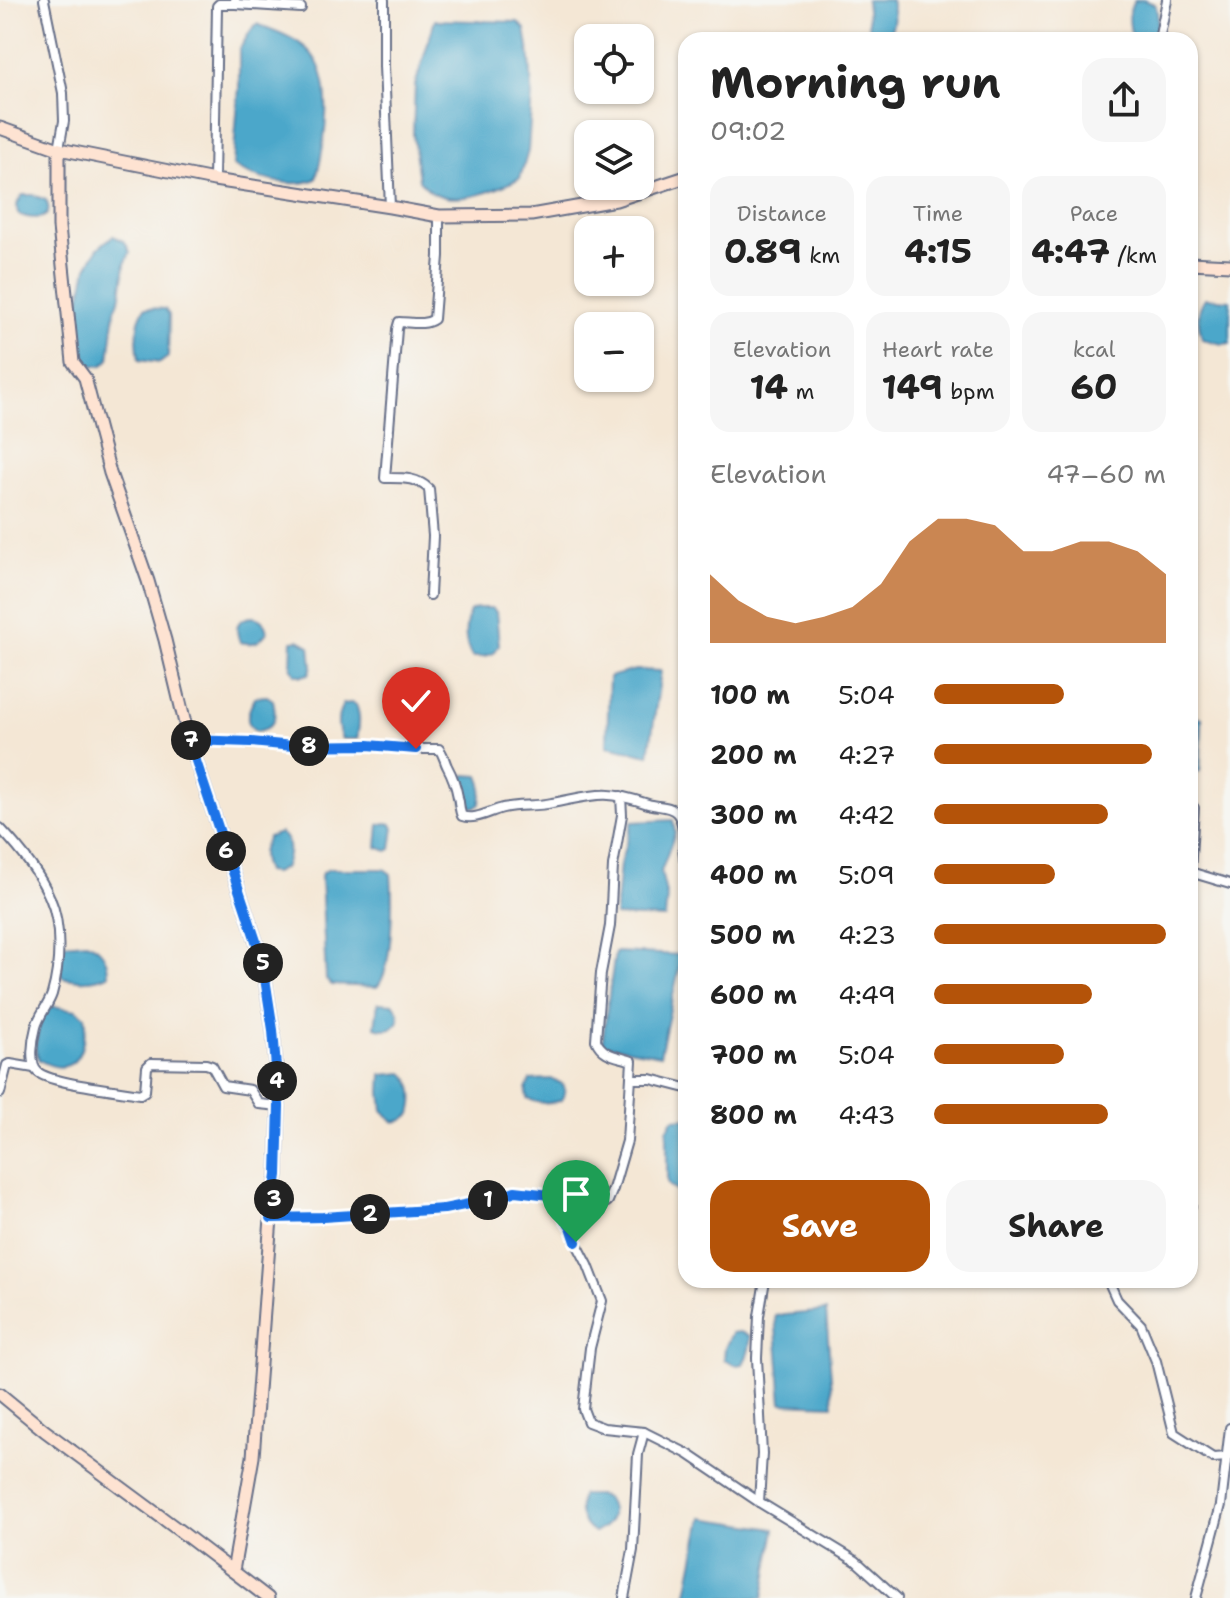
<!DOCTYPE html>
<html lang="en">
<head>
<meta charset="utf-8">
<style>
  :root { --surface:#fff; --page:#f6f6f6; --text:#222; --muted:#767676; --accent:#b45309 }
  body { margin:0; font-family:"Shantell Sans",sans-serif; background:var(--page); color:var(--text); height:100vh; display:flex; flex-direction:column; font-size:30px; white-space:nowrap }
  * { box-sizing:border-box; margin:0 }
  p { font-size:26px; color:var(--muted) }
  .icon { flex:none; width:44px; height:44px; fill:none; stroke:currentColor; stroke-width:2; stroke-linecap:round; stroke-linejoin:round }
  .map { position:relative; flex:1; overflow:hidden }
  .panel { position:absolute; left:678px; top:32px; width:520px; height:1256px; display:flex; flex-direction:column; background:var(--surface); border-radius:24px; box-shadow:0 2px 6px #0004 }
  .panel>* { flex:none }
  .controls { position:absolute; left:574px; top:24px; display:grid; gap:16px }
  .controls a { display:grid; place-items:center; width:80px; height:80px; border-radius:16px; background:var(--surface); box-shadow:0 2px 6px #0004; font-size:40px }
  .pin { position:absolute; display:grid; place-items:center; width:68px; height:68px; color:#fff; margin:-82px -34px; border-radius:50% 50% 50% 0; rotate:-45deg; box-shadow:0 0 8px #0007 }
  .pin .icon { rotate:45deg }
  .km { position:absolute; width:40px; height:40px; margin:-20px; border-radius:50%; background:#222; color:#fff; font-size:22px; line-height:40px; text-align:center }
  .round { display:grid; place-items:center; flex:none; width:84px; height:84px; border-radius:24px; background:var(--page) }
  .head { display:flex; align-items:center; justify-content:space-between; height:136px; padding:0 32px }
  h1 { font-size:44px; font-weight:700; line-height:60px }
  .metrics { display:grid; grid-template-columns:repeat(3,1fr); gap:12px; height:136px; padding:8px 32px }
  .metrics div { display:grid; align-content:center; border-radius:20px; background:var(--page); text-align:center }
  .metrics b { font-size:34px; font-weight:700 }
  .metrics small { font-size:22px; font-weight:400 }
  .metrics p { font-size:22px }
  .chart { height:224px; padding:16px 32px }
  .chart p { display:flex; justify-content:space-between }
  .chart svg { width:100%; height:144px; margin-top:8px; fill:var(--accent); opacity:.7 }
  .button { display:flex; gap:16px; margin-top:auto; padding:16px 32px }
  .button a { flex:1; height:92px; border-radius:24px; background:var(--accent); color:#fff; font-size:32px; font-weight:700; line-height:92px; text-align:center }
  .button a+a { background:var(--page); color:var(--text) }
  ul { padding:0 32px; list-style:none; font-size:26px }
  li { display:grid; grid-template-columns:128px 96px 1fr; align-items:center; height:60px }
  li i { height:20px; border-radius:10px; background:var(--accent) }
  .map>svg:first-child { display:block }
</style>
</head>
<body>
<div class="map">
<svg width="1230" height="1598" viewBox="0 0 1230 1598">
  <rect width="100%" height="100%" fill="#f6f6f2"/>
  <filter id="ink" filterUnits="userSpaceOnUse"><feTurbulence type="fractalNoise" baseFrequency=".0125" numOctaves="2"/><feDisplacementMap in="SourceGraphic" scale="16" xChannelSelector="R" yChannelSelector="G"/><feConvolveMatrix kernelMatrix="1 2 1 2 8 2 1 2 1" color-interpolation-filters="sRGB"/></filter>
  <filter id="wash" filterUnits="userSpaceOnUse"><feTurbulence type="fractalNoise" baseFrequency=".006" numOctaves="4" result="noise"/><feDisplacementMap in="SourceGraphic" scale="32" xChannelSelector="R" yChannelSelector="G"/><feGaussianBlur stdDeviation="1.8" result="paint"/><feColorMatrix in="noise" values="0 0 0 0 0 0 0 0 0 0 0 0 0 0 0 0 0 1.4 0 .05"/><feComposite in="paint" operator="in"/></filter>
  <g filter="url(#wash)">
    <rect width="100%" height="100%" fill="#f4e7d5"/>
    <g fill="#4ca7ca" stroke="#346b94" stroke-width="2">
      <path d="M866 0H891C895 16 897 36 876 38L869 30Z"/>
      <path d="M1143 0 1155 4C1159 13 1158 31 1154 40L1133 39C1129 27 1127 12 1134 1Z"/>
      <path d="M435 20 518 22 525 29 530 59 532 93 528 151 520 178C496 190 459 206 434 193 428 190 423 184 419 180L413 135 415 86Z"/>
      <path d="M257 24C275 31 294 37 308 50 337 78 325 144 316 179 293 189 254 179 233 166L239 87V50L251 30Z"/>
      <path d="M23 195H33L46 200C56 222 33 219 19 215 15 207 17 201 23 195Z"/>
      <path d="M113 236 125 242 130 252 125 264 121 295 115 310 109 359 103 365 96 366 80 363 77 358 73 333 87 268 98 248Z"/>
      <path d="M1205 298 1230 300V343L1222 344 1202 339C1198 323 1196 311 1205 298Z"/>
      <path d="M145 308 165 309 169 315 168 357 160 363 139 360C137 343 134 323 145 308Z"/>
      <path d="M477 608H492L496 612 499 645 494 653 482 657H472C464 643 464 627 470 611Z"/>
      <path d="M252 617C262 618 265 623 267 632 259 643 254 645 240 642 235 629 235 619 252 617Z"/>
      <path d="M299 640 310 646 312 666 309 674 302 676 295 674 291 667 292 641Z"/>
      <path d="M635 670 661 671 649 755 607 746 609 677Z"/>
      <path d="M267 696 273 700C277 717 275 729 256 731 242 721 249 710 255 697Z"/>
      <path d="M351 703 356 705C361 716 359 727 357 739H342C336 726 337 716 343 704Z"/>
      <path d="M1190 715 1202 718 1200 771 1190 774Z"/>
      <path d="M465 775 479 776 482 784 480 804 475 807H467L463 803 461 788Z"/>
      <path d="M673 820 675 833 661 872 667 897 665 918 615 916 620 864 632 822Z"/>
      <path d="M386 823 391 824 394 827 391 849 387 851 377 847 379 825Z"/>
      <path d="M280 833C292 840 289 857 284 868L274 873 266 872C260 857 261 850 268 837Z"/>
      <path d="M329 869H384L391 874C393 898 393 971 377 987L332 985 326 980 321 876 322 873Z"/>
      <path d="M86 942C102 947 108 958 108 975 92 982 78 981 62 977L59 968 63 944Z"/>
      <path d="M615 952 682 955 660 1055 602 1044Z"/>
      <path d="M378 1003 394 1004C406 1022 393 1034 375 1027Z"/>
      <path d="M52 1006 76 1010 85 1016C87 1023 86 1029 84 1036 80 1064 66 1075 39 1060L35 1047 41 1018Z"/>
      <path d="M403 1073C415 1082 415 1100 411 1114L403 1120 394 1122 383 1110 381 1092 382 1075Z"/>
      <path d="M552 1079C563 1083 569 1089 562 1100 549 1104 539 1105 527 1098L526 1090 530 1080Z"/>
      <path d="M686 1118V1194L677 1192 667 1184V1130L673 1119Z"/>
      <path d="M826 1311 833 1405 782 1403 775 1316Z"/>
      <path d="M740 1332 750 1336C751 1346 748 1355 743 1364L735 1365 724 1360 725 1348 732 1333Z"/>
      <path d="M582 1495H598L606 1498C617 1515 610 1525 594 1533 580 1524 577 1510 582 1495Z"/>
      <path d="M702 1518 775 1529 763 1598H686Z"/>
    </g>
  </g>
  <g filter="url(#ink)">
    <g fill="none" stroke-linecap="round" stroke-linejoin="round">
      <defs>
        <g id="street">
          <path d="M44 0 63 93 64 121 59 149"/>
          <path d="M384 0V66L390 207"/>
          <path d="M235 4 301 8"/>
          <path d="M1159 40 1167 0"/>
          <path d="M214 180 217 6 219 4H235V0"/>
          <path d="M430 595 433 536 429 489C417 477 402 478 385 478L397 329 399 322C410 322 425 326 434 319L439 256V216"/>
          <path d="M189 740 251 742 293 746 368 745 407 747 416 749H439C444 755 444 760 447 766 453 777 456 786 458 797 460 804 459 810 462 816 475 821 490 811 503 808 519 804 536 807 552 803 595 795 604 789 648 804 657 807 670 805 677 813 688 827 680 851 686 866"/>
          <path d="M1190 803 1194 808 1190 873"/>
          <path d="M0 828C18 847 40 874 50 898 62 925 60 966 52 994 48 1006 39 1015 36 1027 33 1038 28 1066 39 1073 55 1084 119 1090 140 1094L145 1091 147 1067 151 1063 206 1064 212 1066 223 1086 250 1090 259 1104 279 1106"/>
          <path d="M1190 872 1230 884"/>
          <path d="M631 1079H651L686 1088"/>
          <path d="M0 1093 7 1065 10 1064 34 1068"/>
          <path d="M1190 1206H1191"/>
          <path d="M271 1218 323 1217 444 1209 494 1199 515 1191 550 1195 571 1227 576 1242 588 1265 602 1301 590 1348 583 1409 588 1422 604 1428 644 1432 688 1454 759 1502 856 1561 897 1598"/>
          <path d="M571 1227 608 1201 613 1189 627 1141 632 1061C619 1056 602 1056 596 1040L601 973 610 926 613 866 622 815 621 796"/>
          <path d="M1108 1280 1117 1300 1141 1325 1156 1361 1174 1433 1213 1458 1228 1457"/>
          <path d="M759 1502 762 1454 757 1358 759 1316 765 1280"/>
          <path d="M624 1598 633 1550 638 1454 644 1432"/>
          <path d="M1196 1598 1221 1505 1230 1428"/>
        </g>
        <g id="secondary">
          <path d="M0 128 59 149 214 180 390 207 439 216 531 215 616 200 686 177"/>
          <path d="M59 149V227L73 362 85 378 110 473 148 581 165 640 189 740 262 959 273 1030 279 1106 277 1175 271 1218 253 1457 233 1571"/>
          <path d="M1190 263 1230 265"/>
          <path d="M0 1394 45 1431 184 1534 268 1598"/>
        </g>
      </defs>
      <use href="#street" stroke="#676f88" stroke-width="12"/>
      <use href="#secondary" stroke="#676f88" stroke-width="15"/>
      <use href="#street" stroke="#fff" stroke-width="8"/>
      <use href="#secondary" stroke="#fee3d2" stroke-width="11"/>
    </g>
  </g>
  <g fill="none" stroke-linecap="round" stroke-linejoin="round" filter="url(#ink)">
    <defs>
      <path id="route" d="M416 749 368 745 293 746 251 742 189 740 262 959 273 1030 279 1106 277 1175 271 1218 323 1217 444 1209 494 1199 515 1191 550 1195 571 1227 576 1242"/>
    </defs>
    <use href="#route" stroke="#fff" stroke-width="16"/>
    <use href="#route" stroke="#1a73e8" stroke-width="10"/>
  </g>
</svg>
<div class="controls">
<a><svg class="icon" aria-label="locate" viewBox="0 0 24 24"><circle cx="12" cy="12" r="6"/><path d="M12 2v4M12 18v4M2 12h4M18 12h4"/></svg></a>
<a><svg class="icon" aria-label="layers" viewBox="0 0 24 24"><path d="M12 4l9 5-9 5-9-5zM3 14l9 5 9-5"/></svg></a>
<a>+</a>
<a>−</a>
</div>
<div class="pin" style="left:576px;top:1242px;background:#1e9e55"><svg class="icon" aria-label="arrive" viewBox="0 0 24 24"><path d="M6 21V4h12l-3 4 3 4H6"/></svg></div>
<div class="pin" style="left:416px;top:749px;background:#d93025"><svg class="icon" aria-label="check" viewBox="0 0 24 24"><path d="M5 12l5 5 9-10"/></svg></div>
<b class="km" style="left:488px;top:1200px">1</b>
<b class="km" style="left:370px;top:1214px">2</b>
<b class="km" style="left:274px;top:1199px">3</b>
<b class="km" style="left:277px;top:1081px">4</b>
<b class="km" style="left:263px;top:963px">5</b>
<b class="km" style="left:226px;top:851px">6</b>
<b class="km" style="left:191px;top:740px">7</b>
<b class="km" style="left:309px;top:746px">8</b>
<section class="panel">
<div class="head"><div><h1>Morning run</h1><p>09:02</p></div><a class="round"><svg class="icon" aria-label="share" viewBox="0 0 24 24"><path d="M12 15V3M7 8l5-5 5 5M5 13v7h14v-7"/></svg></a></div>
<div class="metrics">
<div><p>Distance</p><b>0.89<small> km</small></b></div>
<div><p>Time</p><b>4:15</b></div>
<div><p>Pace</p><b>4:47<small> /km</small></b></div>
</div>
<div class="metrics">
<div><p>Elevation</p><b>14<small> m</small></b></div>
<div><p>Heart rate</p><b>149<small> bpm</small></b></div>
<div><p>kcal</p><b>60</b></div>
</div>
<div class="chart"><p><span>Elevation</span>47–60 m</p>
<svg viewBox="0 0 160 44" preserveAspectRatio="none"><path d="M0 44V23L10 31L20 36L30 38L40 36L50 33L60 26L70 13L80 6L90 6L100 8L110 16L120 16L130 13L140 13L150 16L160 23V44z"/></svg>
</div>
<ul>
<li><b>100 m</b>5:04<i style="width:56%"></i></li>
<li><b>200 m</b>4:27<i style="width:94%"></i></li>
<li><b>300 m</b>4:42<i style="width:75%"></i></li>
<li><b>400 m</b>5:09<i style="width:52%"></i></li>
<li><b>500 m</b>4:23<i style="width:100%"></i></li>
<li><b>600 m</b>4:49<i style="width:68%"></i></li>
<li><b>700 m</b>5:04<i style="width:56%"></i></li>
<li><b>800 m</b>4:43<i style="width:75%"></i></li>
</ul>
<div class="button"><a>Save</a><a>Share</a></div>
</section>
</div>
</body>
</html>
